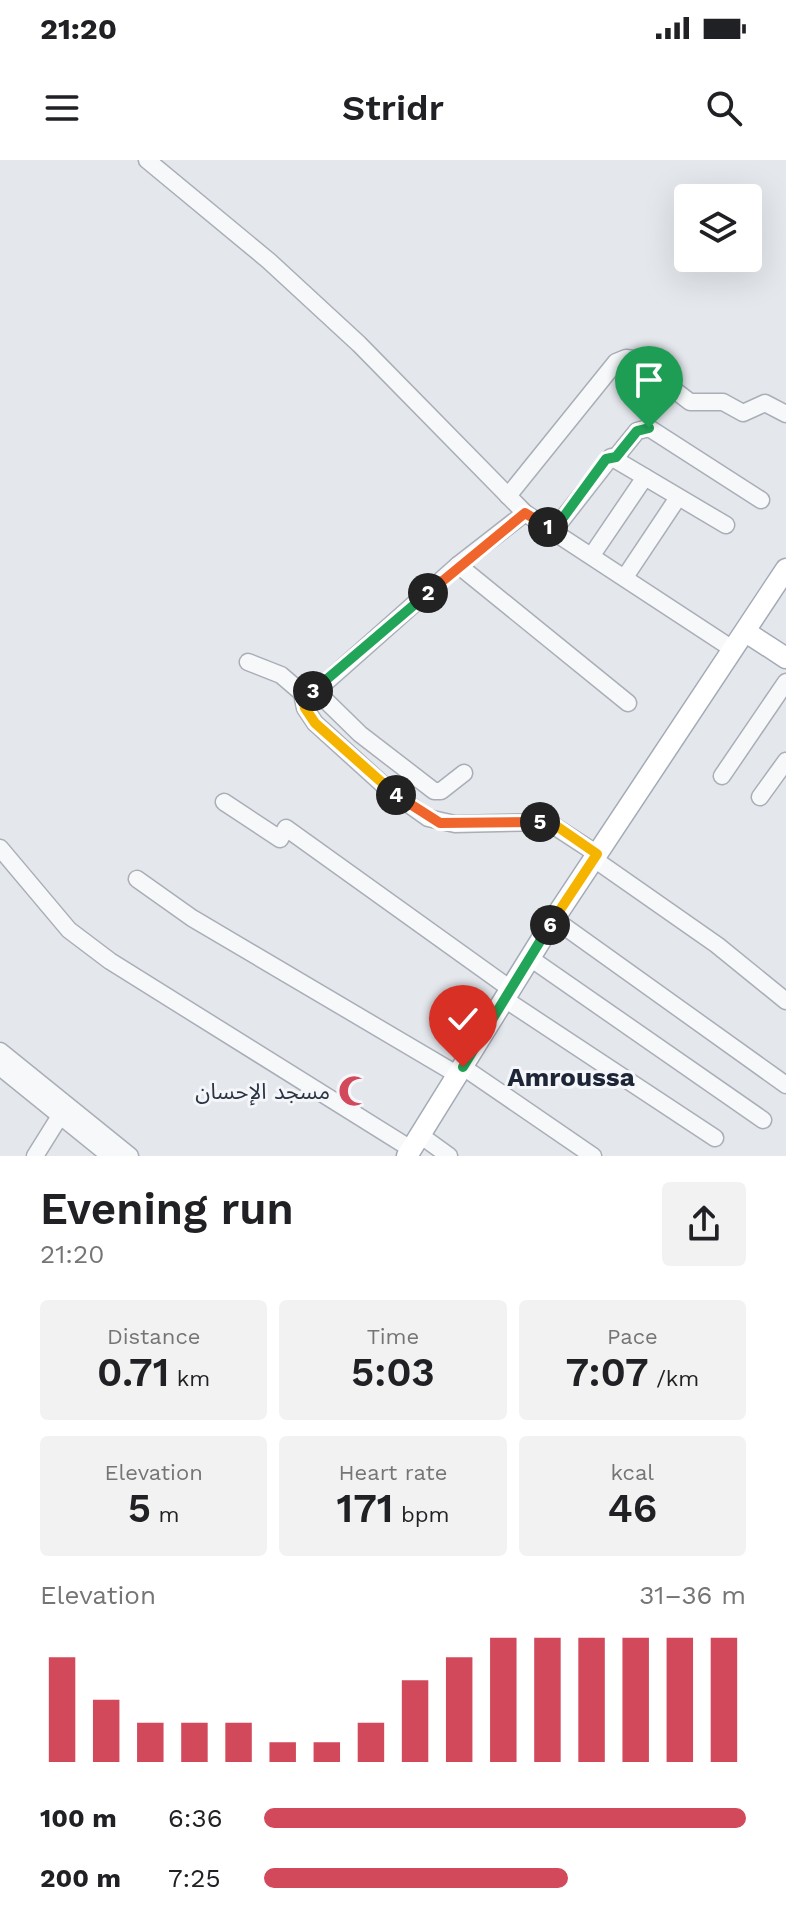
<!DOCTYPE html>
<html lang="en">
<head>
<meta charset="utf-8">
<style>
  :root { --surface:#fff; --page:#f2f2f2; --text:#202124; --muted:#757577; --accent:#d1495b }
  body { margin:0; font-family:"Work Sans","Noto Sans Arabic",sans-serif; background:var(--page); color:var(--text); height:100vh; display:flex; flex-direction:column; font-size:30px; white-space:nowrap }
  * { box-sizing:border-box; margin:0 }
  p { font-size:26px; color:var(--muted) }
  .icon { flex:none; width:44px; height:44px; fill:none; stroke:currentColor; stroke-width:2; stroke-linecap:round; stroke-linejoin:round }
  .map { position:relative; height:996px; overflow:hidden }
  .side { display:flex; flex-direction:column; background:var(--surface); flex:1 }
  .side>* { flex:none }
  .fabs { position:absolute; left:674px; top:24px; display:grid; gap:16px }
  .fabs a { display:grid; place-items:center; width:88px; height:88px; border-radius:8px; background:var(--surface); box-shadow:0 8px 32px #0002; font-size:40px }
  .pin { position:absolute; display:grid; place-items:center; width:68px; height:68px; color:#fff; margin:-82px -34px; border-radius:50% 50% 50% 0; rotate:-45deg; box-shadow:0 0 8px #0007 }
  .pin .icon { rotate:45deg }
  .km { position:absolute; width:40px; height:40px; margin:-20px; border-radius:50%; background:#222; color:#fff; font-size:22px; line-height:40px; text-align:center }
  .round { display:grid; place-items:center; flex:none; width:84px; height:84px; border-radius:8px; background:var(--page) }
  .summary { display:flex; align-items:center; justify-content:space-between; height:136px; padding:0 40px }
  h1 { font-size:44px; font-weight:600; line-height:60px }
  .metrics { display:grid; grid-template-columns:repeat(3,1fr); gap:12px; height:136px; padding:8px 40px }
  .metrics div { display:grid; align-content:center; border-radius:8px; background:var(--page); text-align:center }
  .metrics b { font-size:40px; font-weight:600 }
  .metrics small { font-size:22px; font-weight:400 }
  .metrics p { font-size:22px }
  .chart { height:224px; padding:16px 40px }
  .chart p { display:flex; justify-content:space-between }
  .chart svg { width:100%; height:144px; margin-top:8px; stroke:var(--accent); stroke-width:6 }
  ul { padding:0 40px; list-style:none; font-size:26px }
  li { display:grid; grid-template-columns:128px 96px 1fr; align-items:center; height:60px }
  li i { height:20px; border-radius:10px; background:var(--accent) }
  .status { display:flex; justify-content:space-between; align-items:center; height:56px; padding:0 40px; background:var(--surface); direction:ltr }
  .status svg { height:22px; fill:currentColor }
  header { display:flex; justify-content:space-between; align-items:center; height:104px; padding:0 40px; background:var(--surface); font-size:36px; font-weight:600 }
  .map>svg:first-child { display:block }
</style>
</head>
<body>
<div class="status"><b>21:20</b><svg viewBox="0 0 49 12"><path d="M0 12V9h3v3zM5 12V6h3v6zM10 12V3h3v9zM15 12V0h3v12zM26 1h20v11H26zM47 4h2v5h-2z"/></svg></div>
<header><svg class="icon" aria-label="menu" viewBox="0 0 24 24"><path d="M4 6h16M4 12h16M4 18h16"/></svg>Stridr<svg class="icon" aria-label="search" viewBox="0 0 24 24"><circle cx="10" cy="10" r="6"/><path d="M15 15l6 6"/></svg></header>
<div class="map">
<svg width="786" height="996" viewBox="0 0 786 996">
  <rect width="100%" height="100%" fill="#e4e7ec"/>
  <g fill="none" stroke-linecap="round" stroke-linejoin="round">
    <defs>
      <g id="minor">
        <path d="M147 0 269 101 359 184 525 353 734 490"/>
        <path d="M616 297 637 271 649 268 761 340"/>
        <path d="M508 336 616 202 626 198 634 199 690 242H723L743 253 765 243 786 254"/>
        <path d="M554 370 611 297 726 365"/>
        <path d="M592 395 645 317"/>
        <path d="M458 405 628 543"/>
        <path d="M625 417 677 339"/>
        <path d="M248 502 281 515 302 533 316 531 458 405 525 353"/>
        <path d="M316 531 360 574 434 631H441L464 613"/>
        <path d="M302 533 305 548 315 563 390 631 428 658 455 664 548 662 597 694"/>
        <path d="M722 616 786 522"/>
        <path d="M760 637 786 601"/>
        <path d="M224 642 280 679 286 668 512 830"/>
        <path d="M0 688 69 770 110 801 411 989"/>
        <path d="M594 699 717 785 786 841"/>
        <path d="M137 719 192 758 458 915"/>
        <path d="M554 759 786 925"/>
        <path d="M530 798 763 960"/>
        <path d="M506 840 715 978"/>
        <path d="M0 891 130 996"/>
        <path d="M0 907 110 996"/>
        <path d="M463 907 593 996"/>
        <path d="M420 975 449 996"/>
        <path d="M35 996 60 956"/>
      </g>
      <g id="major">
        <path d="M746 472 786 498"/>
        <path d="M407 996 554 759 786 409"/>
      </g>
    </defs>
    <use href="#minor" stroke="#a9aeb7" stroke-width="19"/>
    <use href="#major" stroke="#a3abb8" stroke-width="23"/>
    <use href="#minor" stroke="#f7f8fa" stroke-width="16"/>
    <use href="#major" stroke="#fff" stroke-width="20"/>
  </g>
  <g fill="none" stroke-linecap="round" stroke-linejoin="round">
    <defs>
      <path id="split-1" d="M548 367 554 370 606 299 616 297 637 271 649 268"/>
      <path id="split-2" d="M428 433 525 353 548 367"/>
      <path id="split-3" d="M313 531 428 433"/>
      <path id="split-4" d="M313 531 302 533 305 548 315 563 396 635"/>
      <path id="split-5" d="M396 635 440 663 540 662"/>
      <path id="split-6" d="M540 662 555 665 597 694 550 765"/>
      <path id="split-7" d="M463 907 550 765"/>
    </defs>
    <use href="#split-1" stroke="#fff" stroke-width="16"/>
    <use href="#split-2" stroke="#fff" stroke-width="16"/>
    <use href="#split-3" stroke="#fff" stroke-width="16"/>
    <use href="#split-4" stroke="#fff" stroke-width="16"/>
    <use href="#split-5" stroke="#fff" stroke-width="16"/>
    <use href="#split-6" stroke="#fff" stroke-width="16"/>
    <use href="#split-7" stroke="#fff" stroke-width="16"/>
    <use href="#split-1" stroke="#22a559" stroke-width="10"/>
    <use href="#split-2" stroke="#f0652b" stroke-width="10"/>
    <use href="#split-3" stroke="#22a559" stroke-width="10"/>
    <use href="#split-4" stroke="#f5b400" stroke-width="10"/>
    <use href="#split-5" stroke="#f0652b" stroke-width="10"/>
    <use href="#split-6" stroke="#f5b400" stroke-width="10"/>
    <use href="#split-7" stroke="#22a559" stroke-width="10"/>
  </g>
  <defs>
    <symbol id="mosque-bare" viewBox="-9 -9 18 18"><path d="M3.5-4.9A6 6 0 1 0 3.5 4.9A5 5 0 1 1 3.5-4.9Z" fill="#d1495b" stroke="#f4f6f9" stroke-width="2.5" paint-order="stroke"/></symbol>
  </defs>
  <g fill-rule="evenodd">
    <use href="#mosque-bare" x="332" y="909" width="44" height="44"/>
  </g>
  <g text-anchor="middle" stroke-width="6" stroke-linejoin="round" paint-order="stroke">
    <g font-size="22" fill="#2b3445" stroke="#f4f6f9" text-anchor="end">
      <text x="330" y="939">مسجد الإحسان</text>
    </g>
    <g font-size="26" font-weight="bold" fill="#1d2536" stroke="#f4f6f9">
      <text x="571" y="926">Amroussa</text>
    </g>
  </g>
</svg>
<div class="fabs">
<a><svg class="icon" aria-label="layers" viewBox="0 0 24 24"><path d="M12 4l9 5-9 5-9-5zM3 14l9 5 9-5"/></svg></a>
</div>
<div class="pin" style="left:649px;top:268px;background:#1e9e55"><svg class="icon" aria-label="arrive" viewBox="0 0 24 24"><path d="M6 21V4h12l-3 4 3 4H6"/></svg></div>
<div class="pin" style="left:463px;top:907px;background:#d93025"><svg class="icon" aria-label="check" viewBox="0 0 24 24"><path d="M5 12l5 5 9-10"/></svg></div>
<b class="km" style="left:548px;top:367px">1</b>
<b class="km" style="left:428px;top:433px">2</b>
<b class="km" style="left:313px;top:531px">3</b>
<b class="km" style="left:396px;top:635px">4</b>
<b class="km" style="left:540px;top:662px">5</b>
<b class="km" style="left:550px;top:765px">6</b>
</div>
<section class="side">
<div class="summary"><div><h1>Evening run</h1><p>21:20</p></div><a class="round"><svg class="icon" aria-label="share" viewBox="0 0 24 24"><path d="M12 15V3M7 8l5-5 5 5M5 13v7h14v-7"/></svg></a></div>
<div class="metrics">
<div><p>Distance</p><b>0.71<small> km</small></b></div>
<div><p>Time</p><b>5:03</b></div>
<div><p>Pace</p><b>7:07<small> /km</small></b></div>
</div>
<div class="metrics">
<div><p>Elevation</p><b>5<small> m</small></b></div>
<div><p>Heart rate</p><b>171<small> bpm</small></b></div>
<div><p>kcal</p><b>46</b></div>
</div>
<div class="chart"><p><span>Elevation</span>31–36 m</p>
<svg viewBox="0 0 160 44" preserveAspectRatio="none"><path d="M5 44V12M15 44V25M25 44V32M35 44V32M45 44V32M55 44V38M65 44V38M75 44V32M85 44V19M95 44V12M105 44V6M115 44V6M125 44V6M135 44V6M145 44V6M155 44V6"/></svg>
</div>
<ul>
<li><b>100 m</b>6:36<i style="width:100%"></i></li>
<li><b>200 m</b>7:25<i style="width:63%"></i></li>
</ul>
</section>
</body>
</html>
